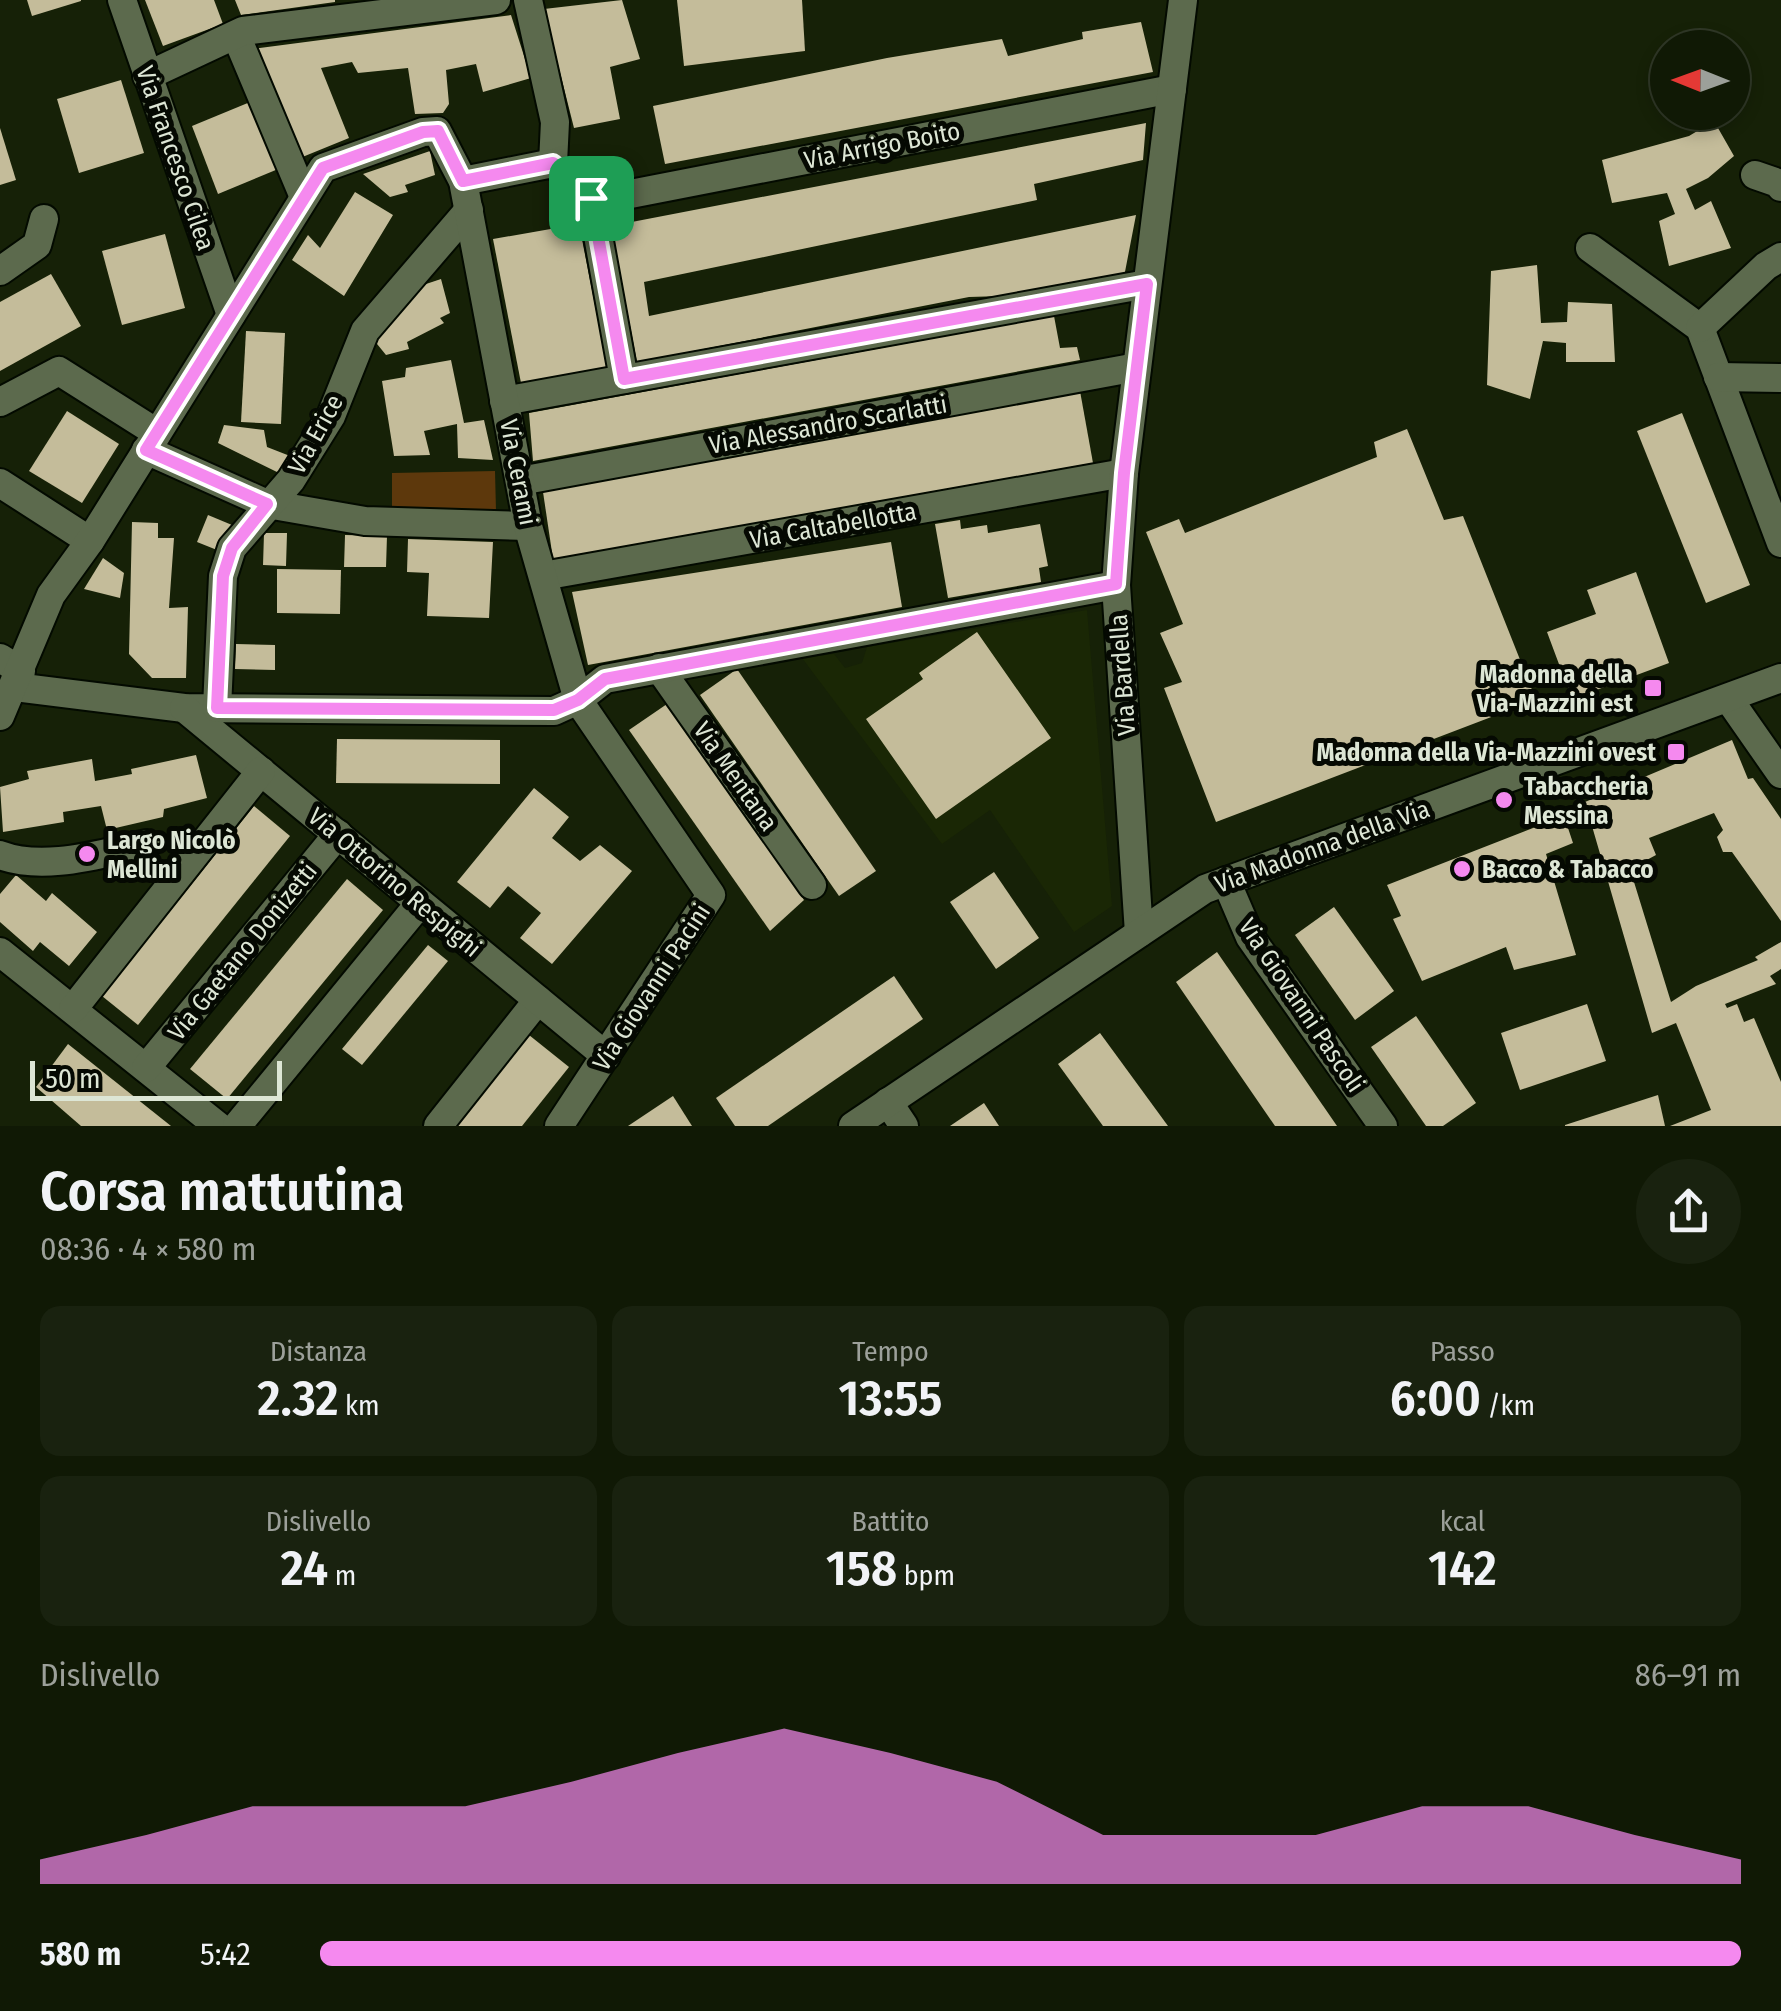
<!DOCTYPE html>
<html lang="it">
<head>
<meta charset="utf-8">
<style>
  :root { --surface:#101905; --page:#19220f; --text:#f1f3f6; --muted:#9ca09a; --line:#303827; --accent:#f589ef }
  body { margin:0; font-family:"Fira Sans Condensed",sans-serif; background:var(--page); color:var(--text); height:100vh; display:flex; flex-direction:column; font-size:38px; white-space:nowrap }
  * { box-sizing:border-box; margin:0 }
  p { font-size:32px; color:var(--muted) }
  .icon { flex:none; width:55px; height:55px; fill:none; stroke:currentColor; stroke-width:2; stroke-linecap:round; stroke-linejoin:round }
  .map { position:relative; height:1126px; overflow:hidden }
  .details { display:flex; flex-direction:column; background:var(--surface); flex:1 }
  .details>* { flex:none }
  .needle { width:65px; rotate:271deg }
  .buttons { position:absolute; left:1650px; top:30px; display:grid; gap:20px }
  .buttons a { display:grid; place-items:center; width:100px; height:100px; border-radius:50%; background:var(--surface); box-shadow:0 5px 15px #0003,0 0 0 2px var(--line); font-size:50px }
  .scale { position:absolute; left:30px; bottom:25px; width:252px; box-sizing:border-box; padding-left:10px; border:5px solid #dde6d5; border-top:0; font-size:28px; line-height:35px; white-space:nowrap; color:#dde6d5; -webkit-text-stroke:8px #050902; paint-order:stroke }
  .pin { position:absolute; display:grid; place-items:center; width:85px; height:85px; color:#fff; margin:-42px; border-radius:20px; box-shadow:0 5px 15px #0006 }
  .round { display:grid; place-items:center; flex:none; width:105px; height:105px; border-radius:52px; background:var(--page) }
  .headline { display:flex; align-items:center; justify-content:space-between; height:170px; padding:0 40px }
  h1 { font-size:55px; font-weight:600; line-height:75px }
  .metrics { display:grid; grid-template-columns:repeat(3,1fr); gap:15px; height:170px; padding:10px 40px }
  .metrics div { display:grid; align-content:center; border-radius:20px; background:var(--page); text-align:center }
  .metrics b { font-size:50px; font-weight:600 }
  .metrics small { font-size:28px; font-weight:400 }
  .metrics p { font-size:28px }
  .chart { height:280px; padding:20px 40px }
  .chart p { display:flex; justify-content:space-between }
  .chart svg { width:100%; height:180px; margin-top:10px; fill:var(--accent); opacity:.7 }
  ul { padding:0 40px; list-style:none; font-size:32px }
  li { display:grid; grid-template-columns:160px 120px 1fr; align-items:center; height:75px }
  li i { height:25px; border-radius:12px; background:var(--accent) }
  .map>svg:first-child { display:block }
</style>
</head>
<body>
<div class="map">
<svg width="1781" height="1126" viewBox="0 0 1781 1126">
  <rect width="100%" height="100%" fill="#162107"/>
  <path fill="#1a2705" d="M1087 610 1112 906 1074 932 990 810 942 844 802 658 834 654 845 668 862 663 867 647Z"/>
  <path fill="#5d380c" d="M495 471 496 511H392V473Z"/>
  <g fill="#c4bc9a">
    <path d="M27 0H81V1L32 16Z"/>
    <path d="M145 0H214L223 24 163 46Z"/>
    <path d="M235 0H335V2L241 15Z"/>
    <path d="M622 0 640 59 610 67 620 119 574 128 544 9Z"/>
    <path d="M677 0H802L805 51 684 66Z"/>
    <path d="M511 15 531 78 483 92 476 64 446 70 449 104 443 113 415 114 408 68 358 73 352 62 321 68 349 138 300 158 252 49Z"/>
    <path d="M1141 22 1153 72 665 164 653 106 887 58 1002 39 1008 56 1083 39 1082 32Z"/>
    <path d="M121 80 144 153 79 173 57 99Z"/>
    <path d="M255 100 283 167 218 194 192 126Z"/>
    <path d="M1714 121 1734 156 1708 178 1686 189 1695 210 1711 201 1731 248 1669 266 1659 221 1675 214 1667 193 1612 203 1602 160 1689 136Z"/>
    <path d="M1146 123 1143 160 1034 184 1037 200 644 282 649 316 1136 215 1124 277 1002 296 969 297 637 362 611 226Z"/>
    <path d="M0 128 16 180 0 185Z"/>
    <path d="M430 151 435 175 405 185 408 192 390 197 363 174Z"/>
    <path d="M355 192 393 215 344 296 292 260 308 235 320 248Z"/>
    <path d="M579 224 607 367 521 383 493 239Z"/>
    <path d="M165 234 185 308 122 325 102 251Z"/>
    <path d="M1537 265 1541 323 1567 322 1568 302 1612 304 1615 362H1566V343L1543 341 1530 399 1487 385 1491 271Z"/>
    <path d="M51 274 81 326 0 371V302Z"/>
    <path d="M441 279 450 313 440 318 444 323 407 342 409 349 386 355 373 339 420 286Z"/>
    <path d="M1054 316 1060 348 1077 347 1080 360 533 461 529 413Z"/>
    <path d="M246 331 285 333 281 424 241 422Z"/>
    <path d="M451 360 464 423 484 420 493 460 458 458 457 424 424 431 430 455 394 456 382 381 405 377 406 368Z"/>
    <path d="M1080 391 1093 463 553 559 543 492Z"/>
    <path d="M67 411 119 444 82 503 29 471Z"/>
    <path d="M1682 413 1750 585 1706 603 1637 431Z"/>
    <path d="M224 425 264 430 267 447 290 456 279 473 218 443Z"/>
    <path d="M1407 429 1444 520 1463 516 1536 700 1216 822 1164 688 1182 682 1160 633 1183 624 1146 532 1179 519 1185 533 1377 457 1374 442Z"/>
    <path d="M208 515 232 525 222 552 197 542Z"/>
    <path d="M960 520 961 529 987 525 988 533 1040 524 1048 566 1039 568 1041 582 948 598 935 524Z"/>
    <path d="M132 522 158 523V538H174L169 608 188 607 186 678H152L129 654Z"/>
    <path d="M264 533H287L286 566 263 565Z"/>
    <path d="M345 535 387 536 386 567H344Z"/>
    <path d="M408 539 493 542 489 618 427 616 429 573 407 572Z"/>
    <path d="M891 542 902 607 588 665 572 592Z"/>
    <path d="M103 558 124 573 120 598 84 589Z"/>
    <path d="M277 569 341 570 340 614 277 613Z"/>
    <path d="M1636 572 1669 663 1572 699 1547 632 1596 614 1587 590Z"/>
    <path d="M977 632 1051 738 936 819 866 719 923 679 919 673Z"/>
    <path d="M236 644 275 645V670L235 669Z"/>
    <path d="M737 669 876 871 839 896 700 695Z"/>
    <path d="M667 704 804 900 770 931 629 730Z"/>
    <path d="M337 739 500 740V784L336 783Z"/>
    <path d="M1732 740 1748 779 1753 778 1781 819V921L1732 852H1723L1717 837 1723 830 1714 813 1649 838 1656 855 1630 869 1671 1002 1696 986 1758 960 1755 957 1781 942V969L1770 976 1776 984 1725 1004 1727 1008 1737 1004 1744 1022 1754 1018 1781 1082V1126H1670L1711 1110 1676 1023 1652 1033 1585 802Z"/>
    <path d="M196 755 207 798 164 809 163 817 107 830 101 806 63 812 64 822 3 832 0 787 29 779 27 771 92 759 95 781 132 774 131 769Z"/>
    <path d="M534 788 569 817 552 838 580 861 600 845 632 871 552 964 520 938 541 913 508 886 490 908 457 882Z"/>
    <path d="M254 806 290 836 138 1025 102 996Z"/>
    <path d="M1564 816 1573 843 1546 854 1576 955 1514 970 1506 947 1422 981 1393 919 1401 916 1387 885Z"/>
    <path d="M994 872 1039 938 996 969 950 902Z"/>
    <path d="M16 875 46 901 52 893 97 932 69 966 40 942 33 951 0 922V894Z"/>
    <path d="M347 879 383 910 227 1099 190 1069Z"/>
    <path d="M1334 907 1394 991 1355 1020 1295 935Z"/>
    <path d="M428 945 448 961 362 1065 342 1049Z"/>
    <path d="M1217 952 1337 1126H1275L1176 982Z"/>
    <path d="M894 976 923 1019 768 1126H735L716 1098Z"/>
    <path d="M1587 1004 1606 1061 1520 1090 1501 1033Z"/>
    <path d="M1416 1016 1476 1103 1443 1126H1426L1371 1047Z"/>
    <path d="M1100 1033 1168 1126H1103L1058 1064Z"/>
    <path d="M529 1035 569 1067 522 1126H456Z"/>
    <path d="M68 1044 171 1126H81L36 1087Z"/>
    <path d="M1658 1095 1665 1126H1565V1125Z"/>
    <path d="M673 1096 692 1126H628Z"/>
    <path d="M984 1103 999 1126H950Z"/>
  </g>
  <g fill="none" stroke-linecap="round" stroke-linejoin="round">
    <defs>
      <path id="pedestrian" d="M438 1126 538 1000"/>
      <g id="minor">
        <path d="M122 0 231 315"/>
        <path d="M528 0 555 122 553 163"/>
        <path d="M236 35 304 197"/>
        <path d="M147 76 243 31 496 0"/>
        <path d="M1755 175 1778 183 1781 187"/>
        <path d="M463 181 553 163 591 197"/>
        <path d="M591 197H615L1172 89"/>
        <path d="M591 197 624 379"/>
        <path d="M1590 248 1700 328 1781 543"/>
        <path d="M0 271 37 245 44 219"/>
        <path d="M1700 328 1766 266 1781 257"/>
        <path d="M1718 377 1781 378"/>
        <path d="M504 401 1147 284"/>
        <path d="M0 402 59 371 157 433"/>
        <path d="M146 450 267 504 365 521 528 526"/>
        <path d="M520 481 1137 367"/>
        <path d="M0 483 90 541"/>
        <path d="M543 576 1124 473"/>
        <path d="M0 658 21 671"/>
        <path d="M659 668 812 885"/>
        <path d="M15 687 184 708 554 711 578 700 605 679 1116 585"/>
        <path d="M1728 698 1781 774"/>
        <path d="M184 708 606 1056"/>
        <path d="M217 708 223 576 232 548 291 480 331 416 365 331 469 210"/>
        <path d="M0 716 51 595 90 541 323 168 423 132 437 131 463 181 528 526 578 700 711 895 559 1126"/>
        <path d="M0 855C45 872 102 853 147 844"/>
        <path d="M1226 881 1250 937 1383 1126"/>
        <path d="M1139 933 1116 585 1124 473 1183 0"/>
        <path d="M0 952 218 1126"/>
        <path d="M73 1009 261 771"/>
        <path d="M146 1068 338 834"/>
        <path d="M888 1102 904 1126"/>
        <path d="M237 1126 420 903"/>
        <path d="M853 1126 1205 889 1781 678"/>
      </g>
    </defs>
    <use href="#pedestrian" stroke="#030a00" stroke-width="32"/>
    <use href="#minor" stroke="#030a00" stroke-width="32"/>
    <use href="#pedestrian" stroke="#5c6a4d" stroke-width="28"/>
    <use href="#minor" stroke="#5c6a4d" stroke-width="28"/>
  </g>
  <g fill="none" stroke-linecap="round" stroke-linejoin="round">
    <defs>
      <path id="route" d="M438 131 463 181 553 163 591 198 624 379 1147 284 1124 473 1116 584 605 679 578 700 554 710 217 708 223 576 232 548 267 504 146 450 323 168 423 132Z"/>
    </defs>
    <use href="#route" stroke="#fff" stroke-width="20"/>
    <use href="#route" stroke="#f589ef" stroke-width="12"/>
  </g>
  <g fill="#f589ef" stroke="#050902" stroke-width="4">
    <rect x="1643" y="678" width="20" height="20" rx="5"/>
    <rect x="1666" y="742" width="20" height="20" rx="5"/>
    <circle cx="1504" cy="800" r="10"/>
    <circle cx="87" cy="854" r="10"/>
    <circle cx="1462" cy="869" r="10"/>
  </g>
  <g text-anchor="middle" stroke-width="10" stroke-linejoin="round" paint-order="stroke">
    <g font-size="25" fill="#dde6d5" stroke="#050902">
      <text transform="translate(882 145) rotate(-11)" y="9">Via Arrigo Boito</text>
      <text transform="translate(176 158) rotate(71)" y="9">Via Francesco Cilea</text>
      <text transform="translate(828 424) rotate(-10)" y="9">Via Alessandro Scarlatti</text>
      <text transform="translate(315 434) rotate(-61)" y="9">Via Erice</text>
      <text transform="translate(519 472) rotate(79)" y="9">Via Cerami</text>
      <text transform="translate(833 525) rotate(-10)" y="9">Via Caltabellotta</text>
      <text transform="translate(1122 675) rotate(-94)" y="9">Via Bardella</text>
      <text transform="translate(736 776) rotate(55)" y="9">Via Mentana</text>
      <text transform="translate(1322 846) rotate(-20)" y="9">Via Madonna della Via</text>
      <text transform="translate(395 882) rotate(40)" y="9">Via Ottorino Respighi</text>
      <text transform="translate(242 951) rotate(-51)" y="9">Via Gaetano Donizetti</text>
      <text transform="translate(651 987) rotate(-57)" y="9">Via Giovanni Pacini</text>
      <text transform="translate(1302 1005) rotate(56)" y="9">Via Giovanni Pascoli</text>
    </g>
    <g font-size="25" font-weight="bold" fill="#dde6d5" stroke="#050902" text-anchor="start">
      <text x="1633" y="683" text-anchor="end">Madonna della<tspan x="1633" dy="29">Via-Mazzini est</tspan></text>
      <text x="1656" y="761" text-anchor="end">Madonna della Via-Mazzini ovest</text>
      <text x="1524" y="795">Tabaccheria<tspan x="1524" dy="29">Messina</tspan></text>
      <text x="107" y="849">Largo Nicolò<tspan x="107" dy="29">Mellini</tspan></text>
      <text x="1482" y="878">Bacco &amp; Tabacco</text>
    </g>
  </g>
</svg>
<div class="buttons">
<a><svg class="needle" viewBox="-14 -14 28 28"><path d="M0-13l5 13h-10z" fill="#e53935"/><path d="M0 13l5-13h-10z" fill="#9ca09a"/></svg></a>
</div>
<div class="scale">50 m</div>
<div class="pin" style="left:591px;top:198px;background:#1e9e55"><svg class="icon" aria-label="arrive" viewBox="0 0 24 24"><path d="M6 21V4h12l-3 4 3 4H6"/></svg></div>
</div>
<section class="details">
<div class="headline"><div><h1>Corsa mattutina</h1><p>08:36 · 4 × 580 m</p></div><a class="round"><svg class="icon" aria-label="share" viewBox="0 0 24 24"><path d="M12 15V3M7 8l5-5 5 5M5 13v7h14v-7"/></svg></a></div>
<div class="metrics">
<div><p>Distanza</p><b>2.32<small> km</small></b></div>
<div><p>Tempo</p><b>13:55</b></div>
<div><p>Passo</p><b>6:00<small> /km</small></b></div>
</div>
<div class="metrics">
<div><p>Dislivello</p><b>24<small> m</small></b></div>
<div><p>Battito</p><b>158<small> bpm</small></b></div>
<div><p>kcal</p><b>142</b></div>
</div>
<div class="chart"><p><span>Dislivello</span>86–91 m</p>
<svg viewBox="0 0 160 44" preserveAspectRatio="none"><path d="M0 44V38L10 32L20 25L30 25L40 25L50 19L60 12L70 6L80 12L90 19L100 32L110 32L120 32L130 25L140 25L150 32L160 38V44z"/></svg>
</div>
<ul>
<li><b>580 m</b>5:42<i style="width:100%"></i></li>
</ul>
</section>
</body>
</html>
